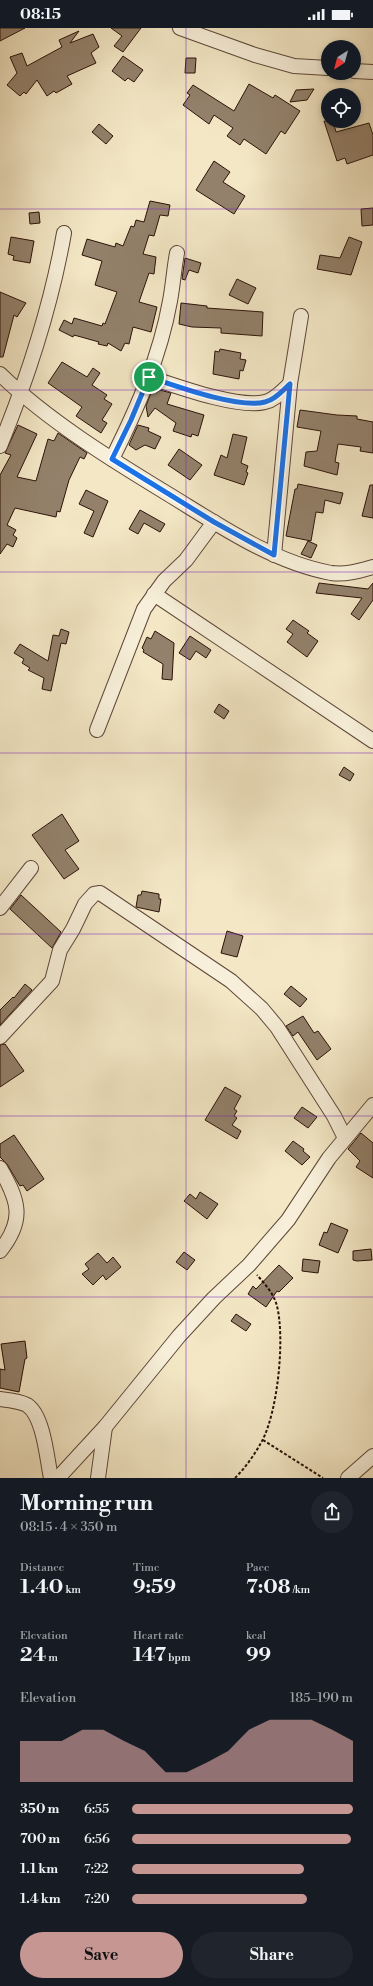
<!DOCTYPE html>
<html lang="en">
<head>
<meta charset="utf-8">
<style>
  :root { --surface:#171b24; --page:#20242c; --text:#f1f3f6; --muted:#9ea1a6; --accent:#c59692 }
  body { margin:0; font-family:"Libre Bodoni",serif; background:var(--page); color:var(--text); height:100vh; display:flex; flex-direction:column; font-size:15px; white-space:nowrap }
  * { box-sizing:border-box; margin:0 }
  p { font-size:13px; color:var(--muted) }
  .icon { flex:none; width:22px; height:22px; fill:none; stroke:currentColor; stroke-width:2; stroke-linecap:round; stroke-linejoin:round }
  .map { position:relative; height:1450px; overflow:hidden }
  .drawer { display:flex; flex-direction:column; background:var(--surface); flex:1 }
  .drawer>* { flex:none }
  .needle { width:26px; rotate:216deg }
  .controls { position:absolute; left:321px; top:12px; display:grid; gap:8px }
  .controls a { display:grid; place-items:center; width:40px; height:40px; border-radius:50%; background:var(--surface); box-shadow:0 2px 6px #0003; font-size:20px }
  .pin { position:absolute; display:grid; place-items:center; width:34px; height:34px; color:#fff; margin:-17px; border:2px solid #fff; border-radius:50%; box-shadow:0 1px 4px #0007 }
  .round { display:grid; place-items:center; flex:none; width:42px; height:42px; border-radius:21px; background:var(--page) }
  .overview { display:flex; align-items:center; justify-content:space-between; height:68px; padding:0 20px }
  h1 { font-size:22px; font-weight:700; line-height:30px }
  .figures { display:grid; grid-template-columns:repeat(3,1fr); gap:6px; height:68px; padding:4px 20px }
  .figures div { display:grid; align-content:center }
  .figures b { font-size:20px; font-weight:700 }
  .figures small { font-size:11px; font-weight:400 }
  .figures p { font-size:11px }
  .chart { height:112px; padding:8px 20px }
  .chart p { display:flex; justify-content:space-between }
  .chart svg { width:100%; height:72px; margin-top:4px; fill:var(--accent); opacity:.7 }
  .cta { display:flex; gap:8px; margin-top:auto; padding:8px 20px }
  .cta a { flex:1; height:46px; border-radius:24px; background:var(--accent); color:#111; font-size:16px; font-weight:700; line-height:46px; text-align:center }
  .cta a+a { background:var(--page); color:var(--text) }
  ul { padding:0 20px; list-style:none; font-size:13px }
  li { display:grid; grid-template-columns:64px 48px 1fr; align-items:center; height:30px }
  li i { height:10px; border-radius:5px; background:var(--accent) }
  .status { display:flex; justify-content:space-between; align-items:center; height:28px; padding:0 20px; background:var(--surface); direction:ltr }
  .status svg { height:11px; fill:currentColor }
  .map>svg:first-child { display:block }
</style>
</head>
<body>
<div class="status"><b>08:15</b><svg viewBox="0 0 49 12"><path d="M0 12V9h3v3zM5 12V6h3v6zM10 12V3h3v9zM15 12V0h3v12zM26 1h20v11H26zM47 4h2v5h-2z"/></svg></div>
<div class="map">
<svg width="373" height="1450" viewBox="0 0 373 1450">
  <rect width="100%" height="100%" fill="#f3e7c5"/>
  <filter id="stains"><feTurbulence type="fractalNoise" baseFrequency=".005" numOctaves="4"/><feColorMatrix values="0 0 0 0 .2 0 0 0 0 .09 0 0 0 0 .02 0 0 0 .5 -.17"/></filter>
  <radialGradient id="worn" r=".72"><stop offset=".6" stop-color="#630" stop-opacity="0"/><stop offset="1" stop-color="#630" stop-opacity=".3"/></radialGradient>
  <g fill="#93816b" stroke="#2c1209">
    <path d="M0 0H25L0 13Z"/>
    <path d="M111 0H141L123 24 114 18 122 8Z"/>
    <path d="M79 3 70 15 93 6 99 19 91 25 96 35 67 48 72 56 56 65 54 63 47 68 37 52 26 66 24 64 20 68 7 57 17 45 10 29 22 25 27 38 62 19 59 12Z"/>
    <path d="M123 28 143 42 134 54 128 50 125 53 112 43Z"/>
    <path d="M186 30H196L195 45H185Z"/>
    <path d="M249 56 273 70 275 67 300 83 285 106 281 103 266 126 244 111 240 117 227 108 233 100 214 87 209 96 183 77 190 67 187 65 193 57 234 83Z"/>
    <path d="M314 61 307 72 290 74 296 62Z"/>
    <path d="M324 93H333L336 104 369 95 373 107V127L347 136 345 130 337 133Z"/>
    <path d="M99 96 113 108 106 116 92 104Z"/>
    <path d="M214 133 230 144 223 154 245 168 234 186 196 162Z"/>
    <path d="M150 173 170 177 168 188 160 187 154 208 149 207 143 226 156 229 154 246 149 245 139 274 157 279 151 304 133 299 129 316 125 315 121 323 108 315 107 318 98 316 99 314 74 307 73 309 59 302 64 292 72 296 74 290 102 298 103 295 105 296 117 264 95 257 102 233 82 227 87 211 115 219 116 215 123 218 131 198 134 199 136 192 144 194Z"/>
    <path d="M373 180V197L362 198 361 181Z"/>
    <path d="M39 184 40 195 30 196 29 185Z"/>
    <path d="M11 209 34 213 30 235 13 232 14 228 8 226Z"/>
    <path d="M349 209 362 214 351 247 317 241 320 227 340 230Z"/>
    <path d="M185 230 201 235 198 245 189 242 185 252 182 251Z"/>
    <path d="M237 251 256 260 248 276 229 267Z"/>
    <path d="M0 264 26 275 17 289 14 287 3 329H0Z"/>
    <path d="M181 275 207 278V280L263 284 262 308 221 305V300L192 299 179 296Z"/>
    <path d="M220 321 241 325 240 331 246 332 243 343 240 342 239 351 213 346 215 323 219 324Z"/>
    <path d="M62 334 87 349 93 340 100 345 92 357 107 367 104 371 112 376 102 392 107 395 101 405 76 388 82 379 48 355Z"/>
    <path d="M152 362 157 364 160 362 171 365 167 376 204 387 198 408 192 406 191 409 173 403 176 395 155 380 148 389 146 378Z"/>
    <path d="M300 382 337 387 357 388V391L373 394V425L360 423 361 419 338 416 335 434 339 435 337 447 304 438 306 424 317 423 321 403 297 399Z"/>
    <path d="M18 397 37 406 17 449 36 453 48 411 54 413 58 405 87 425 84 431 80 429 69 452 60 484 57 483 56 489 15 480 7 497 16 502 13 507 17 510 13 519 7 516 0 526V447L11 427 5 425Z"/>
    <path d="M138 397 149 400 148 403 161 409 155 421 145 417 136 422 129 417Z"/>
    <path d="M233 406 247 409 241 435 248 438 246 444 248 445 244 457 214 447 221 427 227 430Z"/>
    <path d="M179 421 202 437 190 452 168 437Z"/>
    <path d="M298 456 343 465 340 476 325 472 323 485 316 484 311 513 286 508 295 461H297Z"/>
    <path d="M370 457H373V490L362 488Z"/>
    <path d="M86 462 108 473 93 509 84 505 94 483 79 476Z"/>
    <path d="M140 482 165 496 160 504 144 495 138 506 129 501Z"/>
    <path d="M308 513 317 517 311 530 301 526Z"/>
    <path d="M319 555 368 561 373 555V572L359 592 351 586 362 570 316 565Z"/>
    <path d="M293 592 309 603 307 605 318 613 307 629 287 614 293 606 286 601Z"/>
    <path d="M61 601 69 604 66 616 61 615 51 663 42 661 44 650 28 642 30 640 22 635 24 631 14 625 20 616 48 633 53 607 59 608Z"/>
    <path d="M155 603 174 615 172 652 162 651 163 636 143 624 144 622 142 620 147 609 151 611Z"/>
    <path d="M190 608 211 622 206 630 196 623 190 632 179 625Z"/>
    <path d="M219 676 229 683 224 691 214 684Z"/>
    <path d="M344 739 354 746 350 753 339 747Z"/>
    <path d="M62 786 79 813 65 822 79 841 64 851 32 807Z"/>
    <path d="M142 863 159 866V871H161L159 884 136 879 138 867H141Z"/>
    <path d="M21 867 61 904 52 920 10 881Z"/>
    <path d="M227 903 243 908 237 929 221 925Z"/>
    <path d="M25 956 32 962 0 997V982L13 969 14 970Z"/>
    <path d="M291 958 307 971 300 979 284 966Z"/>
    <path d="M303 988 314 1005 318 1003 331 1021 317 1032 298 1004 293 1008 286 998Z"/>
    <path d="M5 1016 24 1043 0 1059V1017Z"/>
    <path d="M225 1059 241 1068 234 1081 237 1083 234 1088 237 1090 232 1097 241 1103 237 1111 205 1092Z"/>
    <path d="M302 1079 317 1089 308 1100 294 1090Z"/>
    <path d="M361 1105 373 1115V1150L356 1139 360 1133 348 1121Z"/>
    <path d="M14 1107 44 1151 27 1163 23 1157 20 1158 7 1136 0 1129V1116Z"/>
    <path d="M293 1113 304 1121 303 1123 310 1129 302 1137 285 1123Z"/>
    <path d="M200 1164 218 1176 207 1191 184 1173 190 1166 196 1171Z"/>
    <path d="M331 1195 348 1202 338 1225 319 1217 324 1204 327 1205Z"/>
    <path d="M371 1221 372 1232 357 1233 353 1232V1223Z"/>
    <path d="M184 1224 195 1232 187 1242 176 1234Z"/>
    <path d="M98 1225 107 1235 113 1229 121 1239 106 1252 103 1247 93 1257 82 1246 89 1241 85 1236Z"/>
    <path d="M303 1231 320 1233 318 1245 302 1243Z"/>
    <path d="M279 1237 293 1250 279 1264 277 1263 266 1279 248 1266 253 1258 256 1261Z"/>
    <path d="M236 1286 251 1296 246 1303 231 1293Z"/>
    <path d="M25 1313 27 1330 25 1331 19 1364 0 1360V1341L5 1342 1 1316Z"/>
  </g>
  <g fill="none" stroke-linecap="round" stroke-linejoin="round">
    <defs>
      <g id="street">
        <path d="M180 0 255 27 294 38 328 40"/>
        <path d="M354 43 373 44"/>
        <path d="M0 346C47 392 112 432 168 466 219 497 272 534 331 545 346 547 359 543 373 539"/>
        <path d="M149 349C176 358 239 381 265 374 275 372 282 363 290 356"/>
        <path d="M0 418C28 349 51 279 64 205"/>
        <path d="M112 431C137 381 160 329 170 273 173 257 174 241 177 225"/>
        <path d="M274 527 290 356 301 288"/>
        <path d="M154 566 373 713"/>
        <path d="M97 702 144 581 164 553 186 532 214 494"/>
        <path d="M0 880 31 840"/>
        <path d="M0 1009 52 953 60 922 73 901 85 876 94 866 100 865 231 953 262 981 277 999 334 1088 345 1110"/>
        <path d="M0 1140C19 1173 25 1192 0 1223"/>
        <path d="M0 1371C9 1372 20 1373 27 1377 44 1388 47 1432 51 1450"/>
        <path d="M58 1450 105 1399 179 1308 214 1270 249 1237 288 1192 329 1130 373 1077"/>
        <path d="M98 1450 105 1399"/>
        <path d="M348 1450 373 1428"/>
      </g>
    </defs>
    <use href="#street" stroke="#5e4738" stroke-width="16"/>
    <g stroke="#2c1209" stroke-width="2" stroke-dasharray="3 2" stroke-linecap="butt">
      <path d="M263 1412 323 1450"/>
      <path d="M235 1450C246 1439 255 1426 262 1413 278 1383 285 1310 277 1278 274 1266 265 1256 257 1247"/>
    </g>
    <use href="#street" stroke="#f7efd9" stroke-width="14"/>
  </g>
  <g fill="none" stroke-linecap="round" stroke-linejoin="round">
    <defs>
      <path id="route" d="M149 349C176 358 239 381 265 374 275 372 282 363 290 356L274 527 214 494 112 431 131 392Z"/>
    </defs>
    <use href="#route" stroke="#fff" stroke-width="8"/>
    <use href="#route" stroke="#1a73e8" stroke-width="5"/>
  </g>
  <path fill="none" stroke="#7b2cbf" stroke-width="1" stroke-opacity="0.55" d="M186 0V1450M0 181H373M0 362H373M0 544H373M0 725H373M0 906H373M0 1088H373M0 1269H373"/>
  <rect width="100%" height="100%" filter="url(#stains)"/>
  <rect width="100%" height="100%" fill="url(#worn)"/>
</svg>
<div class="controls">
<a><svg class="needle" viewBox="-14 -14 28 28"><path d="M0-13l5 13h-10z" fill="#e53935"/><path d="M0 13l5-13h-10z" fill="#9ea1a6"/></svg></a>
<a><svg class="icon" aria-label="locate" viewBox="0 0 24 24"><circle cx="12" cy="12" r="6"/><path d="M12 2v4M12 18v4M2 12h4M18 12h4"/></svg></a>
</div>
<div class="pin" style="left:149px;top:349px;background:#1e9e55"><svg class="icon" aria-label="arrive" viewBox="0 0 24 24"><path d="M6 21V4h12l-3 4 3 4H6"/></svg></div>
</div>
<section class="drawer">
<div class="overview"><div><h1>Morning run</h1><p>08:15 · 4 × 350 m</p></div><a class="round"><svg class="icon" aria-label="share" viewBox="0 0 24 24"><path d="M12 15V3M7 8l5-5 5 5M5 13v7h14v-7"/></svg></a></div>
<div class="figures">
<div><p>Distance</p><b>1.40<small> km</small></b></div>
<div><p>Time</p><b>9:59</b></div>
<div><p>Pace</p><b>7:08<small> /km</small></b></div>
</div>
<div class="figures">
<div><p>Elevation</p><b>24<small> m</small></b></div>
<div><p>Heart rate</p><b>147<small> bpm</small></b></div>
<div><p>kcal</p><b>99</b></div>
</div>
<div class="chart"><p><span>Elevation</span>185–190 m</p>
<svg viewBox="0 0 160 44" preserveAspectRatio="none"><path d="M0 44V19L10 19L20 19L30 12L40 12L50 19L60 25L70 38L80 38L90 32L100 25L110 12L120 6L130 6L140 6L150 12L160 19V44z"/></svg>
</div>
<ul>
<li><b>350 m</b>6:55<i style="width:100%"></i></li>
<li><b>700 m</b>6:56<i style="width:99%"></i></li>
<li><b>1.1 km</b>7:22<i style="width:78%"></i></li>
<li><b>1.4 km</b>7:20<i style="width:79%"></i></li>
</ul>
<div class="cta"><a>Save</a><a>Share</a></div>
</section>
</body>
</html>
